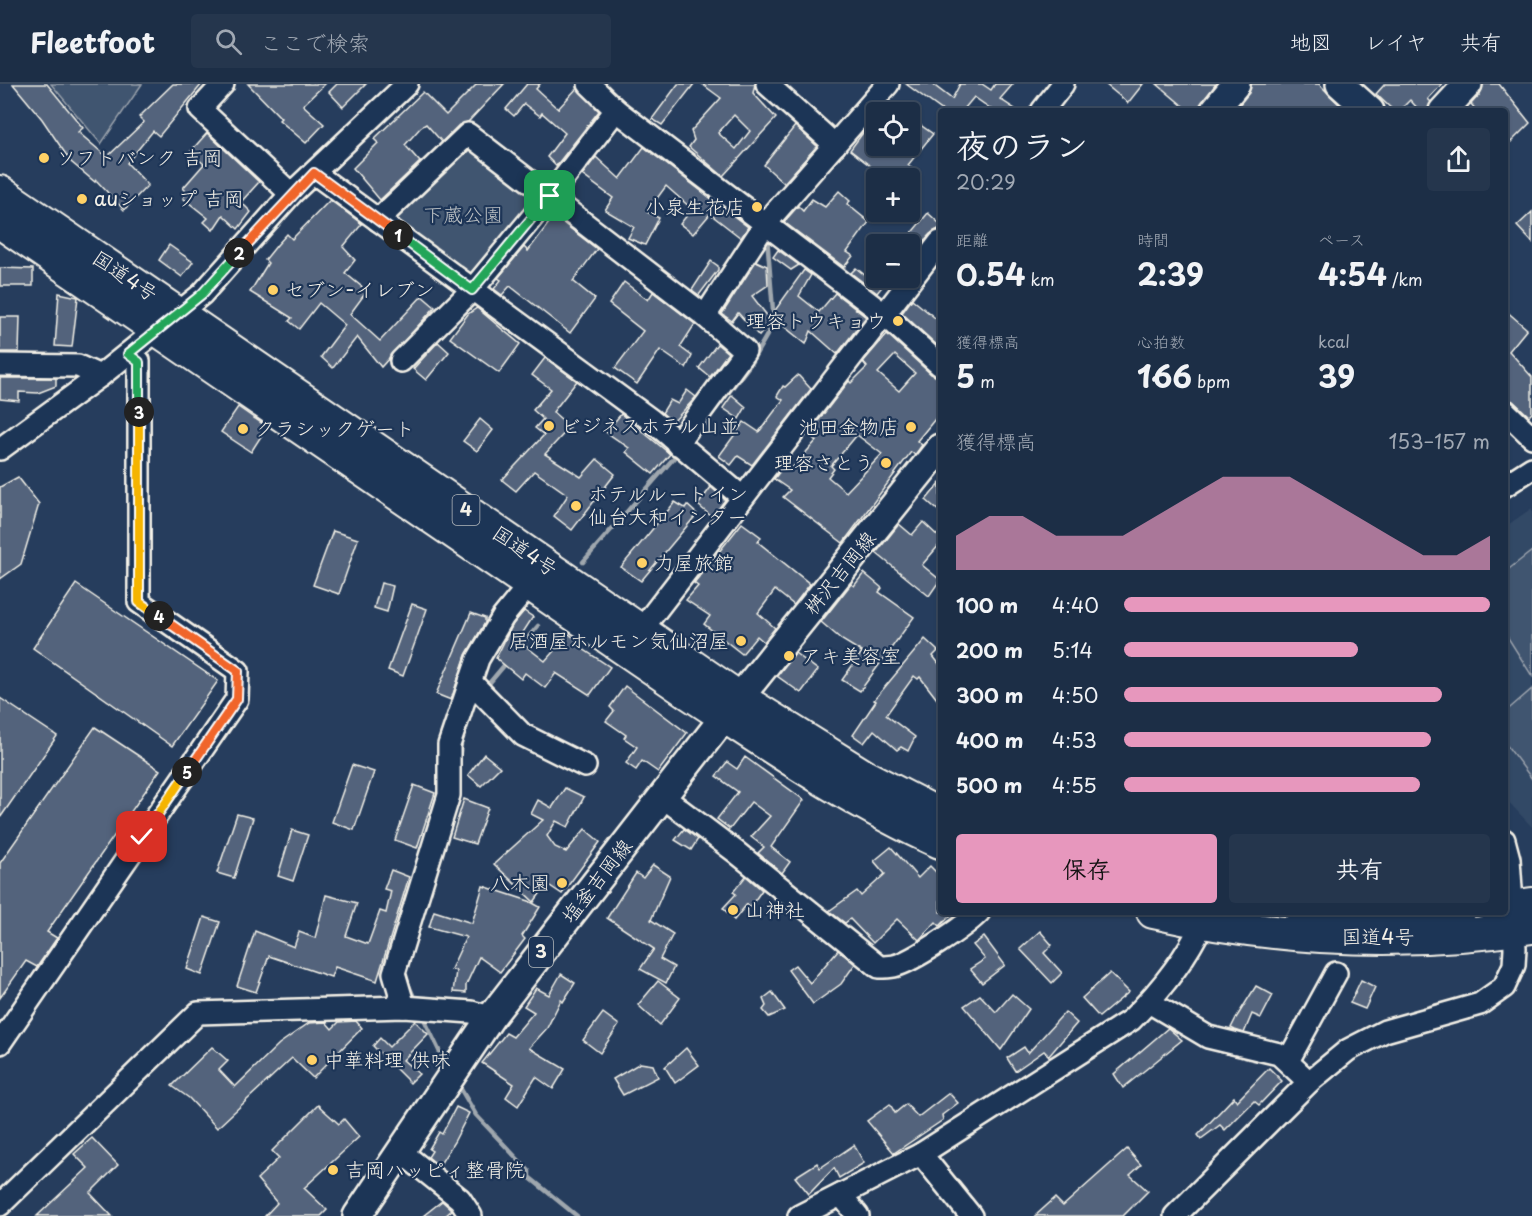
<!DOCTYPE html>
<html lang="ja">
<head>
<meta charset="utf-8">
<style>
  :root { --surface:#1c2e46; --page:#25364d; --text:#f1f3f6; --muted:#a0a8b3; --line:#3a4a5f; --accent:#e797bd }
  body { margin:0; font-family:"Playpen Sans","Klee One",sans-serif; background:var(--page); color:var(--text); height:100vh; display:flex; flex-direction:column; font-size:22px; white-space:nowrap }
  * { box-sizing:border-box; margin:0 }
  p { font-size:20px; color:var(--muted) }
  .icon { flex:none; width:33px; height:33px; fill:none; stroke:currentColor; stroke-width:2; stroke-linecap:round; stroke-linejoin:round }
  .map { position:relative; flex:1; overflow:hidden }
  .drawer { position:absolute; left:938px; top:24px; width:570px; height:807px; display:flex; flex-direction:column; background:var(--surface); border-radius:6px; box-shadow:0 2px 4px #0004,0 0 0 2px var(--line) }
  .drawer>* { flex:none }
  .controls { position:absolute; left:866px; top:18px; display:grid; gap:12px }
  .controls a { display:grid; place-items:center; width:54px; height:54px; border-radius:6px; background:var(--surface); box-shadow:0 2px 4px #0004,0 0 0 2px var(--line); font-size:30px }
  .pin { position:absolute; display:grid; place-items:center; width:51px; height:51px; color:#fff; margin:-26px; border-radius:12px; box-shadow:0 3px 9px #0006 }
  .km { position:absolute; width:30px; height:30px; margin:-15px; border-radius:50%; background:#222; color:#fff; font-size:16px; line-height:30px; text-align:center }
  .round { display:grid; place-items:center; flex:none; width:63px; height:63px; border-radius:6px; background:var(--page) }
  .head { display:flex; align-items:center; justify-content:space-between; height:102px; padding:0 18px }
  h1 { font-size:33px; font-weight:700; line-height:45px }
  .metrics { display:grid; grid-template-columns:repeat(3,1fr); gap:9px; height:102px; padding:6px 18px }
  .metrics div { display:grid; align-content:center }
  .metrics b { font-size:30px; font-weight:700 }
  .metrics small { font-size:16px; font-weight:400 }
  .metrics p { font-size:16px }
  .chart { height:168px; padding:12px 18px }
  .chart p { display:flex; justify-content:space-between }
  .chart svg { width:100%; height:108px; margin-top:6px; fill:var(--accent); opacity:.7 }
  .action { display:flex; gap:12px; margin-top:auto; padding:12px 18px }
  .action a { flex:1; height:69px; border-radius:6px; background:var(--accent); color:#111; font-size:24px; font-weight:700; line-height:69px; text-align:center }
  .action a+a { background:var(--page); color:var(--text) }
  ul { padding:0 18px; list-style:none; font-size:20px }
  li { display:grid; grid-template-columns:96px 72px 1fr; align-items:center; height:45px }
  li i { height:15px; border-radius:8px; background:var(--accent) }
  header { display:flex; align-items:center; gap:36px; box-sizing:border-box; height:84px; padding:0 30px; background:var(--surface); border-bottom:2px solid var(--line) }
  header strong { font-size:28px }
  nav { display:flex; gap:33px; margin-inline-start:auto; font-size:21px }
  .search { width:420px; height:54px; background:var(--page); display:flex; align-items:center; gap:15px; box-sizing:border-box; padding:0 21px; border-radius:6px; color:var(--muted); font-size:22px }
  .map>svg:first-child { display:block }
</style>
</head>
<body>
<header>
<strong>Fleetfoot</strong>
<div class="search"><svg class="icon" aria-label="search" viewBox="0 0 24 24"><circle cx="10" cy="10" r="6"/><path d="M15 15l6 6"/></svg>ここで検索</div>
<nav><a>地図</a><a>レイヤ</a><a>共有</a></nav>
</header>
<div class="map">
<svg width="1532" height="1132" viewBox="0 0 1532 1132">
  <rect width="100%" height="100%" fill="#263d5d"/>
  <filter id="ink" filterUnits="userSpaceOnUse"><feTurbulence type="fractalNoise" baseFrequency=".0167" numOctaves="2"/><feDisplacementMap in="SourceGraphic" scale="12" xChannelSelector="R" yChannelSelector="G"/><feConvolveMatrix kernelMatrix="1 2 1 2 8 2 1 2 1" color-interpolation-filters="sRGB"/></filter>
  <g filter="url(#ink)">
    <path fill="#334966" d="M1532 424V743L1505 714V443Z"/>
    <g fill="#40546f" stroke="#9aa2ac" stroke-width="1.5">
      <path d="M51 0H142L101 60Z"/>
      <path d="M467 60 536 117 470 199 388 134Z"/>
      <path d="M1532 467V592L1505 549V488Z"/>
      <path d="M1532 605V695L1505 659 1504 629Z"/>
    </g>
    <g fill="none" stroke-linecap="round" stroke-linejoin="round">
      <g stroke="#9fa7ae" stroke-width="4.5">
        <path d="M690 359 749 282 774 239 767 152"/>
        <path d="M583 478 679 368"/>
        <path d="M520 563 538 542"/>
        <path d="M486 603 507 578"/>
        <path d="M459 676 462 652"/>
        <path d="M407 897 413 911"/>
        <path d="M425 937 445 979"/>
        <path d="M459 1002 476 1031 529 1087V1093L577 1132"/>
      </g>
    </g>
    <g fill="#52647b" stroke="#f4f1e8" stroke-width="1.5" fill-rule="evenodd">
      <path d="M13 0H47L83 44 78 48 107 73 144 38 139 33 173 0H202L159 52 153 47 127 79 148 101 124 126 96 96 95 98 71 78 42 35Z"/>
      <path d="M248 0H325L303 21 324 40 306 59 279 36 281 34Z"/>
      <path d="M337 0H366L343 23 329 8Z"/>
      <path d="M477 0H504L468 38 459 41 442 58 426 40 421 43 405 61 420 78 380 116 353 84 378 59 374 55 423 8 446 31Z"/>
      <path d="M527 0H540L536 5 558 25 577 4 599 27 556 82 547 73 565 49 542 29 540 32 524 20 514 32 506 25Z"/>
      <path d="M678 0H694L662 41 652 35Z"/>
      <path d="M702 0H755L753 9 776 34 723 92 689 63 694 56 691 47 721 14ZM734 31 750 47 736 65 718 49Z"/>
      <path d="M906 0H932L952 15 960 0H982L991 6 995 0H1013L1000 15 1018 27H994L974 13 964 25 967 27H943Z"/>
      <path d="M1105 0H1143L1128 19Z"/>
      <path d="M1157 0H1216L1196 27H1189Z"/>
      <path d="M1251 0H1319L1346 27H1234L1249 9Z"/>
      <path d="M1385 0H1442L1428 15 1431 18 1428 27H1420L1410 16 1399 27H1394L1376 10Z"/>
      <path d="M1483 0H1499L1530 39 1511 58 1504 51V27H1477L1471 20 1480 10Z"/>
      <path d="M909 33 933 50 908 81 916 87 911 94H886L850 66 865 46 876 55V62H884L890 67 894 62H909Z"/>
      <path d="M795 42 817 62 784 99 764 81Z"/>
      <path d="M207 49 259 98 241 118 251 128 238 145 223 131 213 146 204 138 208 134 183 114 187 108 183 104 204 80 190 68Z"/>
      <path d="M644 63 748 143 741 154 710 130 693 150 680 140 692 125 666 102 647 128 659 134 645 161 628 154 634 143 605 126 613 114 582 91 596 73 620 95Z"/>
      <path d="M839 107 850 117 847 120 869 138 847 168 853 172 844 183 784 138 798 122 803 127 812 115 825 123Z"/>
      <path d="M330 116 362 140 343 163 355 176 345 189 367 207 350 230 380 257 422 212 435 223 381 283 357 253 333 284 321 273 345 241 319 219 299 245 289 237 292 234 250 208 268 179 265 176 277 161 287 150 292 155Z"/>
      <path d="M1532 128V158L1517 142Z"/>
      <path d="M928 129 940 140V144L930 150 909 173V152Z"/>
      <path d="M554 132 597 165 573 197 595 215 570 249 510 202 502 211 494 205 501 196 498 194 524 163 528 167Z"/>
      <path d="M169 161 193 178 182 193 159 176Z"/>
      <path d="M778 166 799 181 791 186 773 173Z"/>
      <path d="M711 177 718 182V186L699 211 692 206Z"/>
      <path d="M756 177 767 182 768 201 752 212 769 234V240L759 252 738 229 732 237 722 230Z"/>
      <path d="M876 182V194H889L877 209 851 189 856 184 866 192Z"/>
      <path d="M0 184 33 185V202H0Z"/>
      <path d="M804 186 811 191 799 212 819 228 835 209 866 233 837 270 811 247 806 260 771 232Z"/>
      <path d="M624 198 648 216 653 208 695 240 680 263 692 272 686 284 660 266 637 300 615 284 643 247 609 220Z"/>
      <path d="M59 209 78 213 72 263 55 262Z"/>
      <path d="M912 215 940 238V264L902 229Z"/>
      <path d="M477 224 520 260 499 289 450 254 468 230Z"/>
      <path d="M1504 225 1527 245 1509 267 1532 293V329L1529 332 1513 317 1504 314Z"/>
      <path d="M0 233H20L19 268H0Z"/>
      <path d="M887 250 931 290 940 293V339L935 335 917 357 922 361 915 371 911 368 843 459 783 413 790 406 774 395 786 379 792 384 816 357 808 350 849 297 851 299 867 283 863 278ZM895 271 915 289 899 307 878 289ZM857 351 882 370 846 408 828 393 834 385 831 382Z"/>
      <path d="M438 258 449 268 426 296 413 285Z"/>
      <path d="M717 260 728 269 710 293 699 284Z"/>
      <path d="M545 274 577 297 553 328 570 343 545 370 581 393 597 375 615 390 572 446 554 432 568 411 534 387 516 407 502 396 544 351 535 344 543 335 533 326 551 305 532 291Z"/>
      <path d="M798 291 811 305 752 381 738 372 731 381 719 372 744 338 759 348 783 316 777 312 783 302 785 303Z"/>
      <path d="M0 294H56V302L38 309 19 308V317L0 315Z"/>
      <path d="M687 306 696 313 673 338 662 329 670 316 678 320Z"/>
      <path d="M732 311 746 323 739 335 723 324Z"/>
      <path d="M238 323 267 343 251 368 221 348Z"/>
      <path d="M621 330 670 370 653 390 626 368 629 364 606 348Z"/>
      <path d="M480 335 493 346 477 367 463 357Z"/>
      <path d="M18 393 39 420 21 480 0 495V403Z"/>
      <path d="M940 399V428L926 416Z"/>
      <path d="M711 403 725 416 712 433 698 421Z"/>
      <path d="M675 418 685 424 687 421 697 430 641 497 621 483Z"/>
      <path d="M923 438 940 454V460L922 481 940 496 929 512 876 469 899 440 912 451Z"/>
      <path d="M742 439 761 453 758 458 810 500 794 521 775 506 758 529 775 544 764 558 757 552 742 570 704 540 710 532 686 516 698 502 694 499Z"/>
      <path d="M333 447 358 455 339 510 313 501Z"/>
      <path d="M864 489 882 504 879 508 914 533 860 607 842 596 862 568 842 556 821 538 851 500 854 502Z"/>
      <path d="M381 499 393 502 387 528 374 524Z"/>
      <path d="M76 500 218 597 172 662 33 564Z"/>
      <path d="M412 520 427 525 403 592 388 586Z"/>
      <path d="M524 527 533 533 518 556 545 577 569 550 579 558 577 561 610 583 590 611 556 589 545 604 525 589 521 595 496 574 513 540Z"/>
      <path d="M471 529 485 534V539L466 571 451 616 436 610Z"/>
      <path d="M925 555 938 567 933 572 940 581V619L920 593 918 595 914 592 886 631 915 653 908 667 901 663 897 666 874 646 864 659 853 651 876 617 874 616Z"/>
      <path d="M795 569 818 586 801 609 777 592Z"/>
      <path d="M625 602 687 649 658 688 642 677 636 686 626 679 637 663 624 654 626 651 606 637 614 627 610 623Z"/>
      <path d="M0 614 57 652 0 734Z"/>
      <path d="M95 643 160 686 47 848 57 854 37 883 26 877 0 914V779Z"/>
      <path d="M484 670 500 683 481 702 468 691Z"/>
      <path d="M745 673 804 716 771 763 790 778 782 789 758 769 764 763 751 753 770 732 751 718 730 745 717 735 738 708 716 692 727 678 737 685Z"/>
      <path d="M352 681 374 688 354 746 332 738Z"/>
      <path d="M414 701 435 709 417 764 395 756Z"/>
      <path d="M565 704 584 713 568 743 556 737 547 752 555 763 566 768 585 745 600 758 562 810 547 800 534 818 494 780 543 736 531 730 538 716 552 724Z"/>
      <path d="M464 715 488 724 475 760 452 753Z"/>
      <path d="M237 730 253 734 234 794 217 789Z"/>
      <path d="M684 745 698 755 691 766 675 756Z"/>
      <path d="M292 746 308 751 293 797 278 792Z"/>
      <path d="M891 763 918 794 930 782 940 792V828H954L940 842 936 838 919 856 897 835 873 859 850 835 845 839 829 827 857 807 861 812 885 790 874 777Z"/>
      <path d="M653 781 670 792 651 836 673 850 660 875 674 883 666 899 640 885 654 865 607 834 636 789 643 794Z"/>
      <path d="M391 786 409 793 377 897 335 883 331 893 269 872 256 908 237 902 255 847 294 863 299 848 315 854 326 811 357 819 346 852 368 860 380 827 386 829 391 807 384 805Z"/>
      <path d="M746 792 762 806 750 823 747 820 734 836 723 824 736 810 733 808Z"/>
      <path d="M483 802 529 817 540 823 522 852 525 855 500 888 479 873 466 901V909L453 908 456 887 451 885 466 853 429 843 434 827 472 839Z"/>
      <path d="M204 833 220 838 202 891 187 885Z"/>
      <path d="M1040 847 1052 861 1044 869 1062 889 1052 899 1020 865Z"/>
      <path d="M984 853 1005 881 982 899 970 885 985 875 973 861Z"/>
      <path d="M838 866 855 880 841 900 813 920 788 886 795 881 810 899Z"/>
      <path d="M1110 889 1129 908 1099 933 1082 914Z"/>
      <path d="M561 890 575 899 563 918 561 916 547 944 529 964 565 985 553 1005 536 993 518 1022 506 1013 514 1000 482 979 506 949 513 953 534 928 524 922 536 904 549 911Z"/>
      <path d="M1361 896 1375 903 1365 925 1350 919Z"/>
      <path d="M658 897 680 914 660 941 638 921Z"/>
      <path d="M1256 902 1273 911 1261 934 1252 930 1244 949 1235 946 1231 944 1236 934Z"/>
      <path d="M772 908 785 926 769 933 763 926 766 922 763 915Z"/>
      <path d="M1012 910 1029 925 1001 966 964 922 980 911 996 928Z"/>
      <path d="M1065 928 1077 939 1049 972 1044 967 1015 987 1007 974 1024 963 1028 969Z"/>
      <path d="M603 929 619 941 600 969 583 956Z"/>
      <path d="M356 937 362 944 313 994 292 974 217 1044 189 1014 172 1002 212 963 228 977 219 986 235 1003 279 960 309 939 326 938 332 945 339 938Z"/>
      <path d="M415 937 428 950 403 976 419 990 410 999 373 962 380 954 389 963Z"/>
      <path d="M1168 944 1182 956 1123 1004 1114 990Z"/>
      <path d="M686 964 699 981 675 999 665 983Z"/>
      <path d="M640 979 653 981 658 993 623 1011 613 995Z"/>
      <path d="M1269 984 1282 997 1259 1021 1254 1017 1225 1046 1220 1041 1201 1055 1198 1051 1234 1013 1237 1017Z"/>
      <path d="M949 1009 958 1019 942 1031 943 1036 894 1069 867 1037 890 1020 895 1029 906 1020 918 1033Z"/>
      <path d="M318 1021 339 1040 344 1035 359 1053 304 1104 327 1126 321 1132H265L277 1119 257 1095 279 1074 272 1067Z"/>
      <path d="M456 1023 469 1029 454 1058 439 1082 428 1073 432 1067 429 1065 439 1048 442 1050Z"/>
      <path d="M92 1054 118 1081 90 1109 112 1132H37L88 1084 74 1070Z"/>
      <path d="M854 1061 864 1079 839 1094 834 1084 809 1110 795 1093 817 1079 820 1084Z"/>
      <path d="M1127 1065 1141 1081 1130 1091 1148 1107 1123 1132H1035L1055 1114 1063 1122Z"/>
      <path d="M442 1117 452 1126 445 1132H423Z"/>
    </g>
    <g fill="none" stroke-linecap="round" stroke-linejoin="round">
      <defs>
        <g id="minor">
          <path d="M223 0 200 25 291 110"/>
          <path d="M589 0 616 26 885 231 940 281"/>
          <path d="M767 0 835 61"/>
          <path d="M1042 27 1063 0"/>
          <path d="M314 89 651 336 742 413"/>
          <path d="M378 136 468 50 705 232 745 267 677 360"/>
          <path d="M705 232 766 139 888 0"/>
          <path d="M401 277 472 206 550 112 616 26"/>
          <path d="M0 281 78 282 100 292"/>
          <path d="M1504 326 1532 353"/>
          <path d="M0 365 100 292 202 210 291 110 407 0"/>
          <path d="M1504 402 1532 384"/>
          <path d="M641 546 940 158"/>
          <path d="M470 597 523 651 585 682"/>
          <path d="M663 713 736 768 879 883C884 883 889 883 894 882 912 878 966 842 979 828"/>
          <path d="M1149 918 1208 953 1279 970 1309 998"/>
          <path d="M404 923 394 889 449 711V661L478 575 503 533 529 501"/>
          <path d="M0 959 237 615 238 587 139 518V277L128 270"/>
          <path d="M1288 977 1336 889"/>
          <path d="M400 1067 460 1115 471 1132"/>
          <path d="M921 1070 971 1132"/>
          <path d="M841 1111 858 1132"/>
          <path d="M0 1121 198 929 404 923 471 928 491 933"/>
          <path d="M799 1132 921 1070 1131 936C1159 908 1186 875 1203 838"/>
          <path d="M1175 1132 1309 998 1348 966 1385 947 1480 920 1504 903 1514 881 1515 864 1509 775 1504 756"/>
        </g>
        <g id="major">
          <path d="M1340 0 1370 27"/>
          <path d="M1214 27 1236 0"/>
          <path d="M1443 27 1468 0"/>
          <path d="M357 1132 491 933 739 614 940 364"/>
        </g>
        <g id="highway">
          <path d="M0 108 739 614 866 693 940 731"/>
          <path d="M0 138 689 609C770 662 851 718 940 758"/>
          <path d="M1504 824 1532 820"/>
          <path d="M1153 828C1277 856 1405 862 1532 843"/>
          <path d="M1302 828 1377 831 1459 828"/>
        </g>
      </defs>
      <use href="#minor" stroke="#f4f1e8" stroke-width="26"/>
      <use href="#major" stroke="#f4f1e8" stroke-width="32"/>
      <use href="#highway" stroke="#f4f1e8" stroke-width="36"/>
      <use href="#minor" stroke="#1d3557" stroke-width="21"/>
      <use href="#major" stroke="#1d3557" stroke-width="27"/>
      <use href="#highway" stroke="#1d3557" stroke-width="32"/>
    </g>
  </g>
  <g fill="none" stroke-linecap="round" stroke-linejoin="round" filter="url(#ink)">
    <defs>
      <path id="split-1" d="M398 151 472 206 550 112"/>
      <path id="split-2" d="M239 169 314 89 398 151"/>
      <path id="split-3" d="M139 328V278L128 270 202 210 239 169"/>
      <path id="split-4" d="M139 328V518L159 532"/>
      <path id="split-5" d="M159 532 238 587 237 615 187 688"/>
      <path id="split-6" d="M142 753 187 688"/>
    </defs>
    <use href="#split-1" stroke="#fff" stroke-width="12"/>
    <use href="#split-2" stroke="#fff" stroke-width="12"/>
    <use href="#split-3" stroke="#fff" stroke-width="12"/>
    <use href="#split-4" stroke="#fff" stroke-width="12"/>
    <use href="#split-5" stroke="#fff" stroke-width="12"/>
    <use href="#split-6" stroke="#fff" stroke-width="12"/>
    <use href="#split-1" stroke="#22a559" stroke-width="8"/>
    <use href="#split-2" stroke="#f0652b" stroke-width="8"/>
    <use href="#split-3" stroke="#22a559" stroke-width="8"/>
    <use href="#split-4" stroke="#f5b400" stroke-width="8"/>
    <use href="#split-5" stroke="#f0652b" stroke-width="8"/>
    <use href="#split-6" stroke="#f5b400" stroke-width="8"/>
  </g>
  <g fill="#ffd166" stroke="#1d3557" stroke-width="2">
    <circle cx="44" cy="74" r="6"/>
    <circle cx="82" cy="115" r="6"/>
    <circle cx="757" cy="123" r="6"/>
    <circle cx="273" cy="206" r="6"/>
    <circle cx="898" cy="237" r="6"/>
    <circle cx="549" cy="342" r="6"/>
    <circle cx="911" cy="343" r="6"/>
    <circle cx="243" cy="345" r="6"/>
    <circle cx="886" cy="379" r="6"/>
    <circle cx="576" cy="422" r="6"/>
    <circle cx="642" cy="479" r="6"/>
    <circle cx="741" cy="557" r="6"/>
    <circle cx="789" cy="572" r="6"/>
    <circle cx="562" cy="799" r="6"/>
    <circle cx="733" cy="826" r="6"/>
    <circle cx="312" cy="976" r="6"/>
    <circle cx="333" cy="1086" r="6"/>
  </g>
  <g text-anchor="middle" stroke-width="4.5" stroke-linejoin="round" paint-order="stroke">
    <g fill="#1d3557" stroke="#b4b9bc" stroke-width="1.5">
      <rect x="452.5" y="411" width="27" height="30" rx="4.5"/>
      <rect x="529" y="853" width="24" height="30" rx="4.5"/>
    </g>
    <g font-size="18" font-weight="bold" fill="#f4f1e8">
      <text x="466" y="432">4</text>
      <text x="541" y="874">3</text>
    </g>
    <g font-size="20" fill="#f4f1e8" stroke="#1d3557" text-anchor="start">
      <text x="56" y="81">ソフトバンク 吉岡</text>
      <text x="94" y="122">auショップ 吉岡</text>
      <text x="745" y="130" text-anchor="end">小泉生花店</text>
      <text x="285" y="213">セブン-イレブン</text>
      <text x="886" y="244" text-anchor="end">理容トウキョウ</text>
      <text x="561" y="349">ビジネスホテル山並</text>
      <text x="899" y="350" text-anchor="end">池田金物店</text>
      <text x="255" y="352">クラシックゲート</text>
      <text x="874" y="386" text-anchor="end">理容さとう</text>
      <text x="588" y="417">ホテルルートイン<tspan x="588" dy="23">仙台大和インター</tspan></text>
      <text x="654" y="486">力屋旅館</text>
      <text x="729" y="564" text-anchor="end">居酒屋ホルモン気仙沼屋</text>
      <text x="801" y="579">アキ美容室</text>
      <text x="550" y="806" text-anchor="end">八木園</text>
      <text x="745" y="833">山神社</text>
      <text x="324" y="983">中華料理 供味</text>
      <text x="345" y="1093">吉岡ハッピィ整骨院</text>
    </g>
    <g font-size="20" fill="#bec2c4" stroke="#1d3557">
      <text x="463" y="138">下蔵公園</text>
    </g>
    <g font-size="20" fill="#f4f1e8" stroke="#1d3557">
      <text transform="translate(125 192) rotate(34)" y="7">国道4号</text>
      <text transform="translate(525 467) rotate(34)" y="7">国道4号</text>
      <text transform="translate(840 489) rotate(-51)" y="7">桝沢吉岡線</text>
      <text transform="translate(597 797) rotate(-52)" y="7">塩釜吉岡線</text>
      <text x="1378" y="860">国道4号</text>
    </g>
  </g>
</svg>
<div class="controls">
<a><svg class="icon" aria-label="locate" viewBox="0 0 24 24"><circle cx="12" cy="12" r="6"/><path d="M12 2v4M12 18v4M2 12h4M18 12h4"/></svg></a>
<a>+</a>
<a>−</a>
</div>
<div class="pin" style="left:550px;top:112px;background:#1e9e55"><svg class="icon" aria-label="arrive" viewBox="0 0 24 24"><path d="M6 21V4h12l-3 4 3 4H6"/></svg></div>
<div class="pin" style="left:142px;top:753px;background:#d93025"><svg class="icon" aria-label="check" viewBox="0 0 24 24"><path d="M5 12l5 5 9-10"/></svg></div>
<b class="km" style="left:398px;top:151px">1</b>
<b class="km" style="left:239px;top:169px">2</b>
<b class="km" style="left:139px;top:328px">3</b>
<b class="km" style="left:159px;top:532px">4</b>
<b class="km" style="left:187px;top:688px">5</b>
<section class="drawer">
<div class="head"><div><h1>夜のラン</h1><p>20:29</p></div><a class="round"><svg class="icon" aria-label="share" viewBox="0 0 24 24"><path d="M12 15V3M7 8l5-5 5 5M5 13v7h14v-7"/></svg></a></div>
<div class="metrics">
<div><p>距離</p><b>0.54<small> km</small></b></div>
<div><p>時間</p><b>2:39</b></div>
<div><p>ペース</p><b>4:54<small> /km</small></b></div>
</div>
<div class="metrics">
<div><p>獲得標高</p><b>5<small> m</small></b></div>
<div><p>心拍数</p><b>166<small> bpm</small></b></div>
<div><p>kcal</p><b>39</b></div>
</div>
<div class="chart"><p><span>獲得標高</span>153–157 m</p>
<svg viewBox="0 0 160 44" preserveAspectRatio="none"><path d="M0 44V30L10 22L20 22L30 30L40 30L50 30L60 22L70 14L80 6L90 6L100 6L110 14L120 22L130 30L140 38L150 38L160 30V44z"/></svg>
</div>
<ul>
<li><b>100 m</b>4:40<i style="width:100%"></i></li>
<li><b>200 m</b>5:14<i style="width:64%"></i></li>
<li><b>300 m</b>4:50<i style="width:87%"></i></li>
<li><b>400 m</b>4:53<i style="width:84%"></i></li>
<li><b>500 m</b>4:55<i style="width:81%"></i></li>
</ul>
<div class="action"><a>保存</a><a>共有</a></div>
</section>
</div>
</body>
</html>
